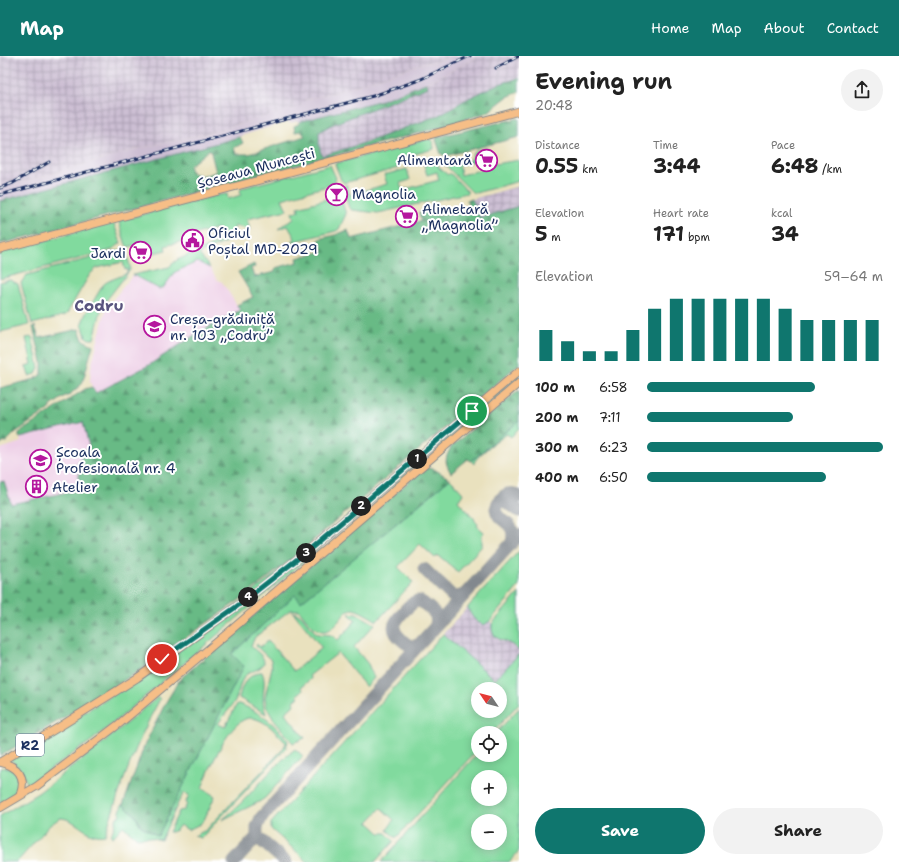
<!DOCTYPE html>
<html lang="en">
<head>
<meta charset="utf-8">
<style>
  :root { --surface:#fff; --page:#f2f2f2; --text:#222; --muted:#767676; --accent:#0f766e }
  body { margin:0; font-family:"Shantell Sans",sans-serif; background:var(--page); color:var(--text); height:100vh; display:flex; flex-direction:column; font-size:15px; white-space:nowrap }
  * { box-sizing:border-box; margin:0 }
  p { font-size:13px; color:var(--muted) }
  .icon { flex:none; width:22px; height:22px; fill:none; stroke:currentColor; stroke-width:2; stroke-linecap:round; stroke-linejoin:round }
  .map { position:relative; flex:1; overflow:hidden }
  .drawer { display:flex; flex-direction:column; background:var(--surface); width:380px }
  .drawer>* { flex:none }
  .needle { width:26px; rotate:305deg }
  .tools { position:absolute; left:471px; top:626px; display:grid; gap:8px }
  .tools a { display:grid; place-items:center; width:36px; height:36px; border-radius:50%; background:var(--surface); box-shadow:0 2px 10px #0003; font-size:20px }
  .pin { position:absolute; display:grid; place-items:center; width:34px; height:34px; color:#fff; margin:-17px; border:2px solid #fff; border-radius:50%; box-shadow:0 1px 4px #0007 }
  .km { position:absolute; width:20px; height:20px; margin:-10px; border-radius:50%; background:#222; color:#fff; font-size:11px; line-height:20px; text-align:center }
  .round { display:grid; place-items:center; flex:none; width:42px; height:42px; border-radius:21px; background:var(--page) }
  .headline { display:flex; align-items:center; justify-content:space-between; height:68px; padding:0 16px }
  h1 { font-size:22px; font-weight:700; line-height:30px }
  .stats { display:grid; grid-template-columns:repeat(3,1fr); gap:6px; height:68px; padding:4px 16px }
  .stats div { display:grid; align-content:center }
  .stats b { font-size:20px; font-weight:700 }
  .stats small { font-size:11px; font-weight:400 }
  .stats p { font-size:11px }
  .chart { height:112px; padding:8px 16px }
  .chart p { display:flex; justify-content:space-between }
  .chart svg { width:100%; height:72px; margin-top:4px; stroke:var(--accent); stroke-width:6 }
  .cta { display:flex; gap:8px; margin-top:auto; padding:8px 16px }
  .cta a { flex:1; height:46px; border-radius:24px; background:var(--accent); color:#fff; font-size:16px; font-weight:700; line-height:46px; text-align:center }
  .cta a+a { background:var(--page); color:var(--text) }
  ul { padding:0 16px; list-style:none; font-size:13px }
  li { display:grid; grid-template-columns:64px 48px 1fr; align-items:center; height:30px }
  li i { height:10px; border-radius:5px; background:var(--accent) }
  header { display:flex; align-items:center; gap:24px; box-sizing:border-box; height:56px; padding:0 20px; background:var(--accent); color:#fff }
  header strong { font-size:19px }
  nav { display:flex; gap:22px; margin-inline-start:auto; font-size:14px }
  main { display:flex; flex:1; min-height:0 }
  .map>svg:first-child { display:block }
</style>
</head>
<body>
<header>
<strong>Map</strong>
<nav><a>Home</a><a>Map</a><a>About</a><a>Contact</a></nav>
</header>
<main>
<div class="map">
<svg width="519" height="806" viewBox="0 0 519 806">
  <defs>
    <pattern id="industrial-grid" width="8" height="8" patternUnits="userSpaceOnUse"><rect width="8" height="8" fill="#ccbed3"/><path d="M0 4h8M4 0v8" fill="none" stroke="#a59bae"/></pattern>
    <pattern id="forest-firs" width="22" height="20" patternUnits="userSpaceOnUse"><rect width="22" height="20" fill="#68ba85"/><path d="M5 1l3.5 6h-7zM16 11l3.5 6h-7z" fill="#559870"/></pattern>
  </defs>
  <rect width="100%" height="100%" fill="#fff"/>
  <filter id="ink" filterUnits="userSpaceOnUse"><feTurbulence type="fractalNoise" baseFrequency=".025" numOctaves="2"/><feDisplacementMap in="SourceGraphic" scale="8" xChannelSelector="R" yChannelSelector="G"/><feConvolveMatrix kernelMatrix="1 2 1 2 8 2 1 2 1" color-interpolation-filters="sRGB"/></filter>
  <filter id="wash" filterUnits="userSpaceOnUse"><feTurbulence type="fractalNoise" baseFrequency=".012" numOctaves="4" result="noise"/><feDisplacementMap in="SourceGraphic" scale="16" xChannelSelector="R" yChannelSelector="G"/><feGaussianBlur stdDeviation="0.9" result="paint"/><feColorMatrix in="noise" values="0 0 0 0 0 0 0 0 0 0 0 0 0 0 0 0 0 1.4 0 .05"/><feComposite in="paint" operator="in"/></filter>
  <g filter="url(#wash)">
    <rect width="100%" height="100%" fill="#e9e1be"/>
    <g fill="#eed0e7">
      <path d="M198 206 210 212 217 224 222 226 240 254 198 277 149 309 95 337 90 326 91 311 104 260 107 251 127 226 133 219 159 233 163 232 175 216Z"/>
      <path d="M83 366 89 390 73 414 79 415 78 433 10 449 4 425 0 426V393L21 386 20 382Z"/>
    </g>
    <g fill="url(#industrial-grid)">
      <path d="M0 0H454L432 7 427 6 340 35 305 44 307 49 205 78 141 92 14 129 11 125 0 130Z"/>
      <path d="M480 0H519V22L496 29 467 43 439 59 367 86 322 100 319 90V76L331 69 428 31 426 27Z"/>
      <path d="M519 130V150L480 162 472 143Z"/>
      <path d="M468 551 470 558 484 569 490 565 492 568 493 578 498 583 510 588 519 595V598L495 625 443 578Z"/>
    </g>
    <path fill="#ccbed3" d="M454 0H480L426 27 382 44 299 66 298 65 289 67 288 65 279 68 218 87 0 145V130L11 125 14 129 141 92 205 78 306 49 305 44 340 35 427 6 432 7Z"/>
    <g fill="#81da9e" stroke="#4e847e" fill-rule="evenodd">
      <path d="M428 83 433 85 434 93 396 103 398 112 344 127 341 124 335 108 337 107Z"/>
      <path d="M488 92 495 108 519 104V125L476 137 472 136 445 109 444 105 447 103 464 108 459 110 461 119 492 111 489 101 467 107 475 95Z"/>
      <path d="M437 106 439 112 448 119 450 117 468 136 467 137 378 157 352 154 349 152 343 133 344 130 347 129 350 139 387 128 384 119 407 113 410 124 400 127 402 134 439 124 437 116 427 119 424 109Z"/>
      <path d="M330 109 336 122 334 128 282 143 287 154 247 163 250 174 235 170 231 180 226 186 199 198 210 212 198 206 195 207 175 216 163 232 159 233 133 219 169 211 177 204 224 184V180L221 181 218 172 193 179 194 182 165 190 166 194 150 198 147 186 128 191 126 189 119 167 121 164 218 139 227 138 228 143 241 139 240 135 242 132Z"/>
      <path d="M334 141 335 144 341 143 346 158 339 173 336 175 292 186 295 182 288 170 278 173C282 168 289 167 294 163L292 156 299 155 298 151Z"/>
      <path d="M112 166 114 168 121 187 112 194 0 223V197Z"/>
      <path d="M125 193 130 210V214L105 246 101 254 94 283H89L86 281 82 267 85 259 103 229C109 223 119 222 127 217L128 213 125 214 123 206 97 212 90 218 66 259 32 268 21 227 25 221 27 219Z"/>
      <path d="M10 224 18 228 29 269 0 276V226Z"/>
      <path d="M32 281 39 312 36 318 29 320 26 310 32 308 26 282Z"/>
      <path d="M519 319V323L430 399 428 395Z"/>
      <path d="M519 365V372L511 381 507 378C499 384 474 401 474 408L471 405Z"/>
      <path d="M423 401V404L122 660 91 685 28 729 21 714 10 703 166 605Z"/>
      <path d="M450 423 462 436 463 438 458 445 474 462 475 465 478 468 477 470 484 476 482 479V490L458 516 438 499 435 502 420 488 398 511 413 526 377 565C372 562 358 553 352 553 348 554 345 557 343 560 339 564 336 569 332 572 318 583 307 563 299 554H290L255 581 251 590C255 595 264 599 264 606 264 612 252 615 247 618 240 624 240 632 237 640 233 651 224 658 218 668L225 671 237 648H239C258 655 276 668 288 685L286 692 201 782 194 780 206 774 283 693 286 687C277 677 266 664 252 662 231 659 208 716 202 732L215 740 204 764 200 768 188 774 180 769 176 774 171 776H169L179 755 184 754 187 748 186 746 189 739 184 737 179 745 161 784 148 781 137 782 123 770 113 781 111 780 117 761 119 760 122 748 134 758 141 770 158 780 231 598 295 538 301 545Z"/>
      <path d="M519 495V530L490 565 484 569C475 566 470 559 468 551Z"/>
      <path d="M519 537V595C516 592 513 589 509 587 498 582 491 582 492 568Z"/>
      <path d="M293 556 301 559 314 575 318 578 331 579 338 584 356 564 349 558 356 557 375 568 354 591 368 608 374 622 366 631 338 597 309 620 311 623 301 631 303 634 297 639 299 641 294 645 295 648 285 657 305 682 293 687 274 664 266 650 265 641 272 611 271 604 256 590 257 588 260 591 268 585 294 615 322 592Z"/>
      <path d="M443 578 495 624 519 598V647L492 677H478V693L397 781H395L387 774 394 764 381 752 368 766 380 777H386L394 785 375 806H308L271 773V767ZM478 633H500V655H478Z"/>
      <path d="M259 616H262C268 628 259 641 266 658L239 642C243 626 245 623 259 616Z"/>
      <path d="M158 641 160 643C136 686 120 732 105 779 86 783 77 762 60 762L50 769 17 806H0V760L38 737 93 695Z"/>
      <path d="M519 652V795L509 806H381L478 697V699H500V677H496ZM478 721H500V743H478ZM478 765H500V787H478Z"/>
      <path d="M295 693 303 700 265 742 259 746 222 764C249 743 268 714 295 693Z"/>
      <path d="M0 712C15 710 18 718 20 731L12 740 0 747Z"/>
    </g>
    <g fill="url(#forest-firs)" stroke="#427472" fill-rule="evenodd">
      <path d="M519 22V36L507 41 488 56 445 70 0 188V145L240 81 243 87 234 92 236 98H249L305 80 301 75 295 76 294 70 299 68V66L382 44 426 27 428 31 331 69 319 76V90L322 100 367 86 439 59 467 43 496 29ZM210 93 216 116 203 120 192 117 189 110Z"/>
      <path d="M519 62V81L445 100 441 98 436 84 437 81Z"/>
      <path d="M472 143 480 162 519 150V308L294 501 245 540 143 612 98 641 0 700V426L4 425 11 448 78 434 79 415H73L89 390 83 366 20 382 19 381V377L85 333 92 331 96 337 149 309 198 277 240 254 237 249 253 241 238 216 254 208 255 211 251 212 254 221 275 216V212L298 206 297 202 323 195 319 183 335 179 348 174 351 183 421 165 419 156 434 151 437 160 469 153 467 144Z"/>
      <path d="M35 270 39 282 79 273 83 284 93 289 82 328 68 340H65L51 350 49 353 16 376 7 385 0 389V332L35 323 42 318V306L33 271Z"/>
      <path d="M519 334V365L471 405 468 403 451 417C444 405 445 403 451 391Z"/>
      <path d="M427 412 434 413 450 423 301 546 295 539 232 598 244 610 158 780 141 770 134 758 123 749 145 688 166 646 180 623 422 414Z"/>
    </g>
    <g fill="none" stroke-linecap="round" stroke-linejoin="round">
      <g stroke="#82888e" stroke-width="13">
        <path d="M498 447 501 446 506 445 519 455"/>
        <path d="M512 486C517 464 498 468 496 453 499 442 509 432 519 441"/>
        <path d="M424 513 452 540 457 541 464 539"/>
        <path d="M418 589C411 591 407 589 402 584 398 580 394 577 394 571 394 565 411 545 418 545 422 545 425 549 428 551 435 557 438 560 436 569"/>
        <path d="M257 781V771L261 762 519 479"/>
        <path d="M234 806 257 781 286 806"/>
      </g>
    </g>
  </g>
  <g filter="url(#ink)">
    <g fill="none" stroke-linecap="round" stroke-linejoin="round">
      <defs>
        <g id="primary">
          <path d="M0 193 519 55"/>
          <path d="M0 706 59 671 137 622 236 551 309 494 519 315"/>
          <path d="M0 706C18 710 27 721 20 739"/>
          <path d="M0 752 37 730 119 668 230 575 519 327"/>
        </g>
      </defs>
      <use href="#primary" stroke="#82888e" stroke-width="9"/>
      <use href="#primary" stroke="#f6be87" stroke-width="7"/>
      <defs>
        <g id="rail">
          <path d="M496 12 519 0"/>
          <path d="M0 132 13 127 49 106"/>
          <path d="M0 139 373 40 419 24 470 0"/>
        </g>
      </defs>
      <use href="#rail" stroke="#1b2f5e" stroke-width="3"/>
      <use href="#rail" stroke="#fff" stroke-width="1.5" stroke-dasharray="4.5" stroke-linecap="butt"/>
    </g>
  </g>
  <g fill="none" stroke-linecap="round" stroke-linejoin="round" filter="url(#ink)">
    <defs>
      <path id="route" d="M162 603 236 551 309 494 472 355"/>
    </defs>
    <use href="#route" stroke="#fff" stroke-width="8"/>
    <use href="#route" stroke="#0f766e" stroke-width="5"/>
  </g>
  <defs>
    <symbol id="supermarket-ring" viewBox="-11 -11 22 22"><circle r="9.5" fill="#fff" stroke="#b5179e" stroke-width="1.5"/><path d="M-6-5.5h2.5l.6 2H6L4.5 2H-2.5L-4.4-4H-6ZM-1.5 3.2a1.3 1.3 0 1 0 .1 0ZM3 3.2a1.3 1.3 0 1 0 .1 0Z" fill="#b5179e"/></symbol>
    <symbol id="bar-ring" viewBox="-11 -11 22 22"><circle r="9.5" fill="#fff" stroke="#b5179e" stroke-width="1.5"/><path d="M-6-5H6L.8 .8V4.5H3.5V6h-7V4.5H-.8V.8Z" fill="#b5179e"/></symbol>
    <symbol id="civic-ring" viewBox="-11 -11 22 22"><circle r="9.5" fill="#fff" stroke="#b5179e" stroke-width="1.5"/><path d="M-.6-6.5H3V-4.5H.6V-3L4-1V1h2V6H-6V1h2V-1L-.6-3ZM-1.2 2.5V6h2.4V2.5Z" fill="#b5179e"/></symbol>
    <symbol id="school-ring" viewBox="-11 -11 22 22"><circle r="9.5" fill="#fff" stroke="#b5179e" stroke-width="1.5"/><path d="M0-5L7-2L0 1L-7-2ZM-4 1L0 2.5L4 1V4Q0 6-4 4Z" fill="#b5179e"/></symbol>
    <symbol id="university-ring" viewBox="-11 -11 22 22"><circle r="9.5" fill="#fff" stroke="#b5179e" stroke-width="1.5"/><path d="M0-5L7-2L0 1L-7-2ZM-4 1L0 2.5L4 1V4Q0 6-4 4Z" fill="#b5179e"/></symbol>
    <symbol id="building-ring" viewBox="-11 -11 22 22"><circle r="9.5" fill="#fff" stroke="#b5179e" stroke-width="1.5"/><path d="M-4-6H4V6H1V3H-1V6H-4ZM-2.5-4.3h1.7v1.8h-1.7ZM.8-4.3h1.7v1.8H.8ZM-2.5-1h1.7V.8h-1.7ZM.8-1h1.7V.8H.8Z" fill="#b5179e"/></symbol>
  </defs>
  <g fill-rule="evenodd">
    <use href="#supermarket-ring" x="474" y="92" width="25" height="25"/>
    <use href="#bar-ring" x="324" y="126" width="25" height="25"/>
    <use href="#supermarket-ring" x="394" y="148" width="25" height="25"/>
    <use href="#civic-ring" x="180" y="172" width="25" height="25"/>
    <use href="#supermarket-ring" x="128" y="184" width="25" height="25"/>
    <use href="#school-ring" x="142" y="258" width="25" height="25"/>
    <use href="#university-ring" x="28" y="392" width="25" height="25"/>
    <use href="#building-ring" x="24" y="418" width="25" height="25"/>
  </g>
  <g text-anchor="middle" stroke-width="4" stroke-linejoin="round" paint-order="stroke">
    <rect fill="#fff" stroke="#5f6d8e" stroke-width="1" x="16" y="678" width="28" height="22" rx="3"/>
    <g font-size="13" font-weight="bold" fill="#1b2f5e">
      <text x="30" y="694">R2</text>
    </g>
    <g font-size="14" fill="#1b2f5e" stroke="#fff" text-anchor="start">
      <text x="472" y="109" text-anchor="end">Alimentară</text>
      <text x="352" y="143">Magnolia</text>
      <text x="422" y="158">Alimetară<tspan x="422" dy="16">„Magnolia”</tspan></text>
      <text x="208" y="182">Oficiul<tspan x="208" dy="16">Poștal MD-2029</tspan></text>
      <text x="126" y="202" text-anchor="end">Jardi</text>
      <text x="170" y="268">Creșa-grădiniță<tspan x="170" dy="16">nr. 103 „Codru”</tspan></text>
      <text x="56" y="401">Școala<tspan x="56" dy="16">Profesională nr. 4</tspan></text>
      <text x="52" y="436">Atelier</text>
    </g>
    <g font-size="14" fill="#1b2f5e" stroke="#fff">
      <text transform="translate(256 112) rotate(-15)" y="5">Șoseaua Muncești</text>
    </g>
    <g font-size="16" font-weight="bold" fill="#59547e" stroke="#fff">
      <text x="99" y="255">Codru</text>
    </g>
  </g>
</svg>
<div class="tools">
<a><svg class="needle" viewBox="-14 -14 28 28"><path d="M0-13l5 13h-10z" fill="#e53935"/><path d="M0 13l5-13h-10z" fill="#767676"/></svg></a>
<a><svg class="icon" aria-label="locate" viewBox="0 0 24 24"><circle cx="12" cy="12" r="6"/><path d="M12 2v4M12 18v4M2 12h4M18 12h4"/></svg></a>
<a>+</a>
<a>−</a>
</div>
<div class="pin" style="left:472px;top:355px;background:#1e9e55"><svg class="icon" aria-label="arrive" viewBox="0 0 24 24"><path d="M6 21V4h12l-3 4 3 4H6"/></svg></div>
<div class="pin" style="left:162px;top:603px;background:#d93025"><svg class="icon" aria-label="check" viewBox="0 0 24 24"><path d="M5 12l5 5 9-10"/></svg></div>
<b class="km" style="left:417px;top:403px">1</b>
<b class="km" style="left:361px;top:450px">2</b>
<b class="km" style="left:306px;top:497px">3</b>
<b class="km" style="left:248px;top:541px">4</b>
</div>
<section class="drawer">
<div class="headline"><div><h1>Evening run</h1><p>20:48</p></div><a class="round"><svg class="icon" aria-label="share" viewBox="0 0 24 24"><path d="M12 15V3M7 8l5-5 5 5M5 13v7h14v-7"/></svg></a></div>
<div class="stats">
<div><p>Distance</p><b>0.55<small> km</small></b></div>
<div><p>Time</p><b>3:44</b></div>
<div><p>Pace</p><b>6:48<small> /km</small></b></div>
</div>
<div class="stats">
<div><p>Elevation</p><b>5<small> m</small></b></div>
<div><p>Heart rate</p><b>171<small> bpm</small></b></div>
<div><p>kcal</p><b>34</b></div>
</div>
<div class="chart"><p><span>Elevation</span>59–64 m</p>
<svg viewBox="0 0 160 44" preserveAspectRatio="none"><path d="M5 44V25M15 44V32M25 44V38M35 44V38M45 44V25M55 44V12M65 44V6M75 44V6M85 44V6M95 44V6M105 44V6M115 44V12M125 44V19M135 44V19M145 44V19M155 44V19"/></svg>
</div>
<ul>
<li><b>100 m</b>6:58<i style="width:71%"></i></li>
<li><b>200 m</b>7:11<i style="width:62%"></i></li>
<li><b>300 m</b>6:23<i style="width:100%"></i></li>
<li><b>400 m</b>6:50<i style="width:76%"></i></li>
</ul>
<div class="cta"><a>Save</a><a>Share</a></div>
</section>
</main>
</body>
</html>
